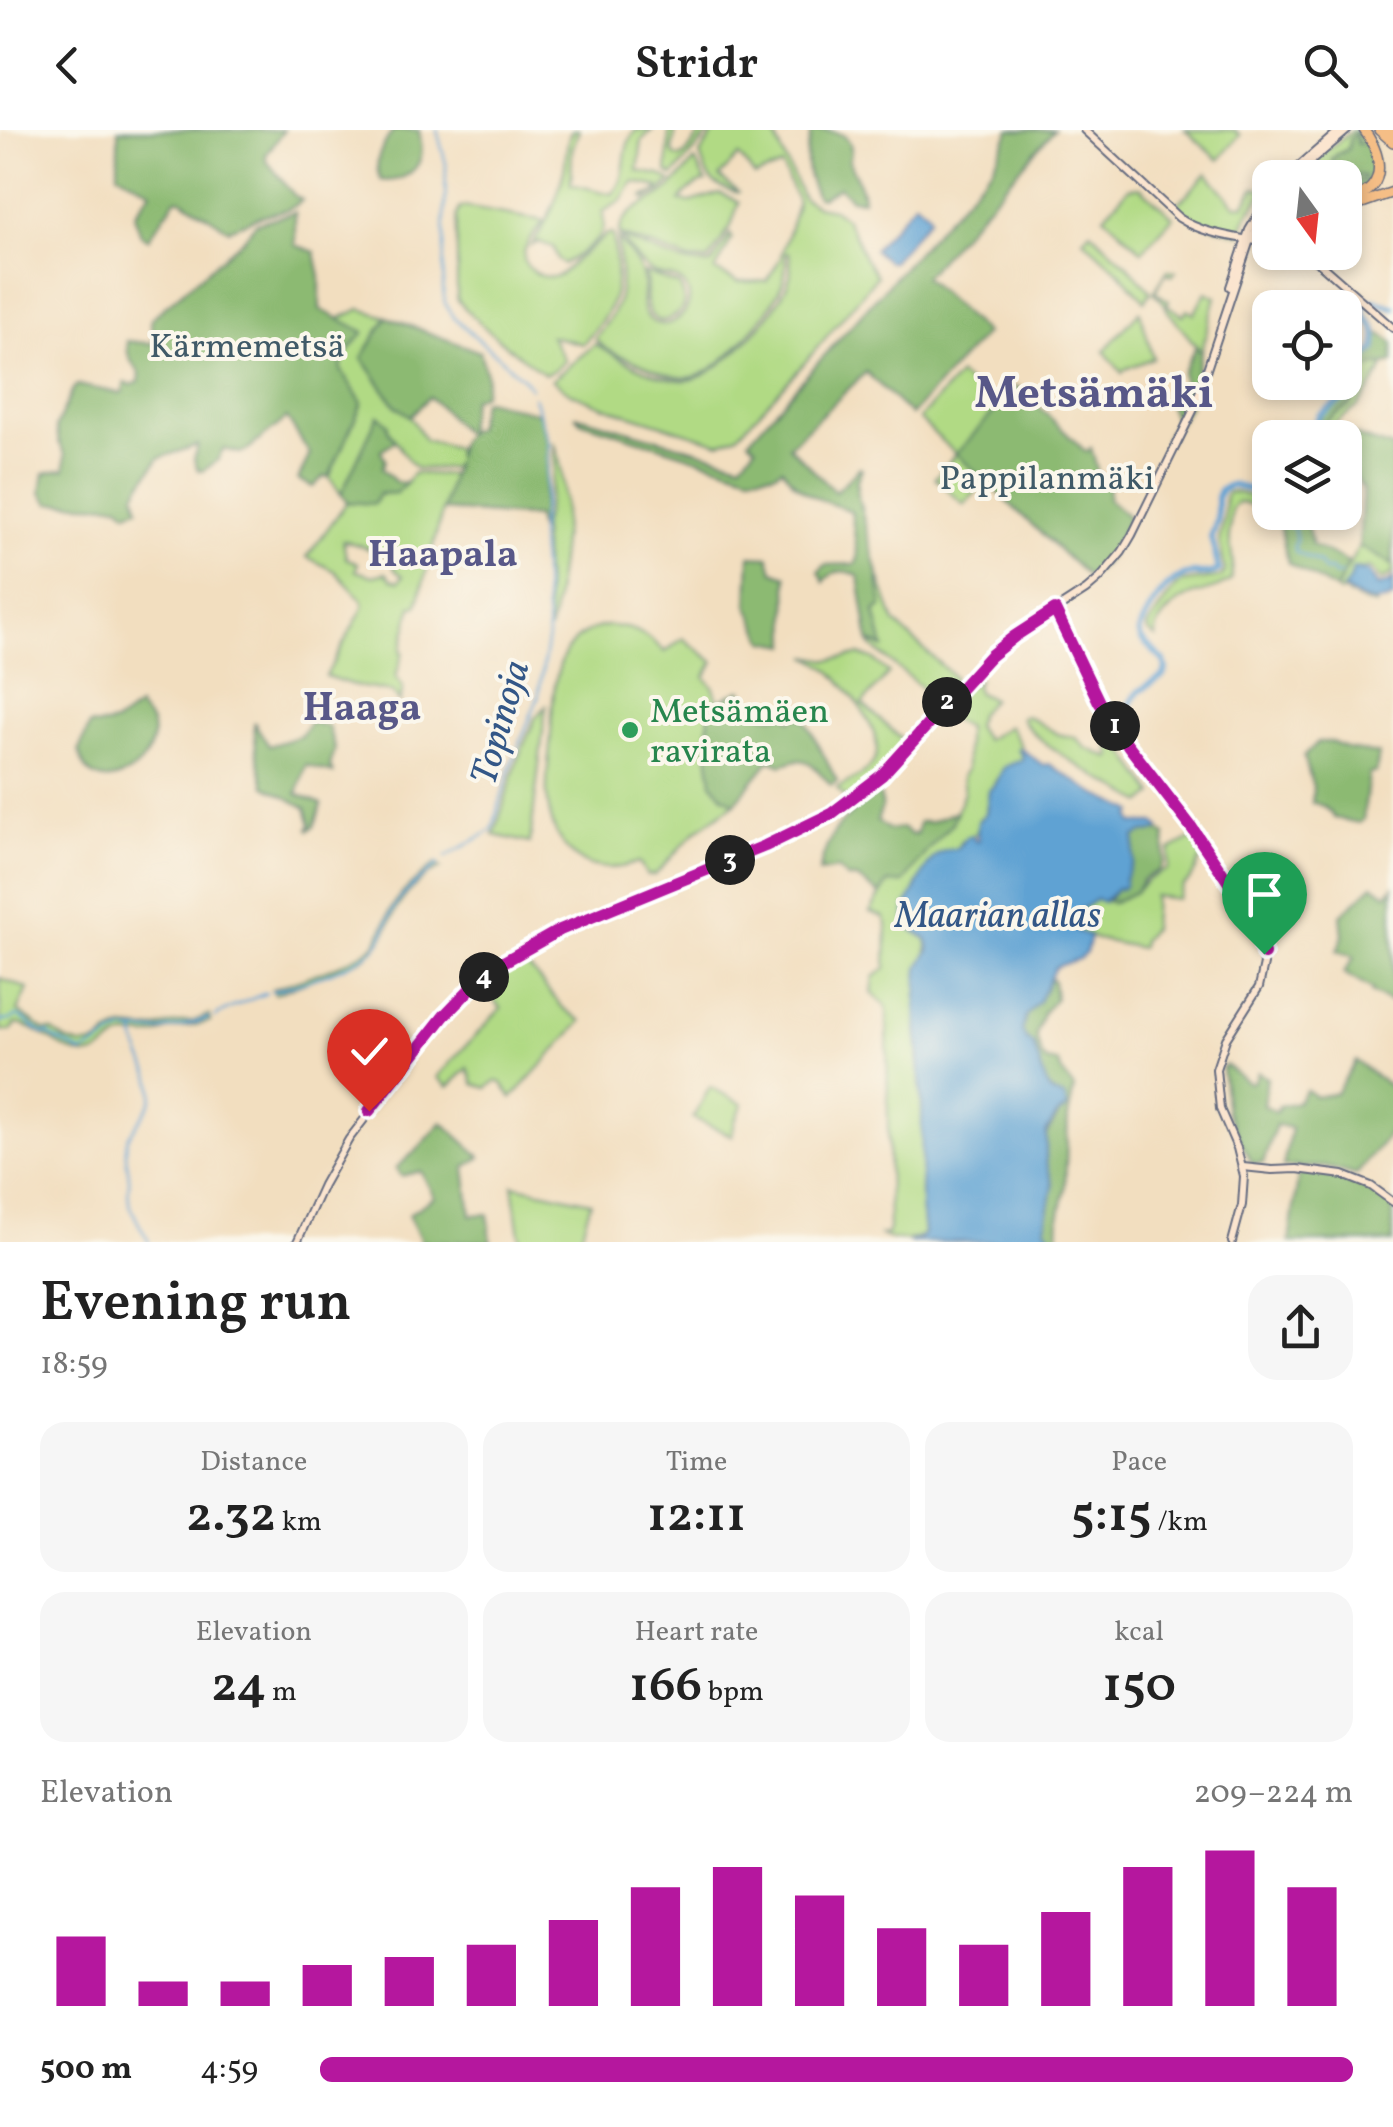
<!DOCTYPE html>
<html lang="en">
<head>
<meta charset="utf-8">
<style>
  :root { --surface:#fff; --page:#f6f6f6; --text:#222; --muted:#767676; --accent:#b5179e }
  body { margin:0; font-family:Vollkorn,serif; background:var(--page); color:var(--text); height:100vh; display:flex; flex-direction:column; font-size:38px; white-space:nowrap }
  * { box-sizing:border-box; margin:0 }
  p { font-size:32px; color:var(--muted) }
  .icon { flex:none; width:55px; height:55px; fill:none; stroke:currentColor; stroke-width:2; stroke-linecap:round; stroke-linejoin:round }
  .map { position:relative; height:1112px; overflow:hidden }
  .details { display:flex; flex-direction:column; background:var(--surface); flex:1 }
  .details>* { flex:none }
  .needle { width:65px; rotate:165deg }
  .fabs { position:absolute; left:1252px; top:30px; display:grid; gap:20px }
  .fabs a { display:grid; place-items:center; width:110px; height:110px; border-radius:20px; background:var(--surface); box-shadow:0 5px 15px #0003; font-size:50px }
  .pin { position:absolute; display:grid; place-items:center; width:85px; height:85px; color:#fff; margin:-102px -42px; border-radius:50% 50% 50% 0; rotate:-45deg; box-shadow:0 0 10px #0007 }
  .pin .icon { rotate:45deg }
  .km { position:absolute; width:50px; height:50px; margin:-25px; border-radius:50%; background:#222; color:#fff; font-size:28px; line-height:50px; text-align:center }
  .round { display:grid; place-items:center; flex:none; width:105px; height:105px; border-radius:30px; background:var(--page) }
  .head { display:flex; align-items:center; justify-content:space-between; height:170px; padding:0 40px }
  h1 { font-size:55px; font-weight:600; line-height:75px }
  .metrics { display:grid; grid-template-columns:repeat(3,1fr); gap:15px; height:170px; padding:10px 40px }
  .metrics div { display:grid; align-content:center; border-radius:25px; background:var(--page); text-align:center }
  .metrics b { font-size:50px; font-weight:600 }
  .metrics small { font-size:28px; font-weight:400 }
  .metrics p { font-size:28px }
  .chart { height:280px; padding:20px 40px }
  .chart p { display:flex; justify-content:space-between }
  .chart svg { width:100%; height:180px; margin-top:10px; stroke:var(--accent); stroke-width:6 }
  ul { padding:0 40px; list-style:none; font-size:32px }
  li { display:grid; grid-template-columns:160px 120px 1fr; align-items:center; height:75px }
  li i { height:25px; border-radius:12px; background:var(--accent) }
  header { display:flex; justify-content:space-between; align-items:center; height:130px; padding:0 40px; background:var(--surface); font-size:45px; font-weight:600 }
  .map>svg:first-child { display:block }
</style>
</head>
<body>
<header><svg class="icon" aria-label="back" viewBox="0 0 24 24"><path d="M15 5l-7 7 7 7"/></svg>Stridr<svg class="icon" aria-label="search" viewBox="0 0 24 24"><circle cx="10" cy="10" r="6"/><path d="M15 15l6 6"/></svg></header>
<div class="map">
<svg width="1393" height="1112" viewBox="0 0 1393 1112">
  <rect width="100%" height="100%" fill="#fbf7ec"/>
  <filter id="ink" filterUnits="userSpaceOnUse"><feTurbulence type="fractalNoise" baseFrequency=".01" numOctaves="2"/><feDisplacementMap in="SourceGraphic" scale="20" xChannelSelector="R" yChannelSelector="G"/><feConvolveMatrix kernelMatrix="1 2 1 2 8 2 1 2 1" color-interpolation-filters="sRGB"/></filter>
  <filter id="wash" filterUnits="userSpaceOnUse"><feTurbulence type="fractalNoise" baseFrequency=".0048" numOctaves="4" result="noise"/><feDisplacementMap in="SourceGraphic" scale="40" xChannelSelector="R" yChannelSelector="G"/><feGaussianBlur stdDeviation="2.25" result="paint"/><feColorMatrix in="noise" values="0 0 0 0 0 0 0 0 0 0 0 0 0 0 0 0 0 1.4 0 .05"/><feComposite in="paint" operator="in"/></filter>
  <g filter="url(#wash)">
    <rect width="100%" height="100%" fill="#f2debf"/>
    <g fill="#b1da84" stroke="#668471" stroke-width="2.5" fill-rule="evenodd">
      <path d="M572 0H579L572 20 571 54 612 64C631 47 618 20 636 0H652L642 10 638 41 660 45 671 51 661 61 645 69 643 67 656 62 659 57 633 52 622 70 603 82C603 88 605 94 603 99 598 115 576 126 563 134L558 130 553 117 539 112 532 115C548 91 558 69 564 40 567 27 565 12 572 0Z"/>
      <path d="M669 0H676L672 20 674 25 680 28 686 24 703 0H712L673 46 667 42Z"/>
      <path d="M716 0H772L803 68 817 76 833 79 845 88 857 110 864 128 877 146 802 236 738 305 720 313 605 277 572 264 552 250 595 214C619 228 661 253 689 250 720 247 784 176 790 146 791 139 790 130 789 123L785 124C786 138 786 149 779 161 765 188 722 241 693 247 672 250 653 239 634 231 620 225 604 221 595 208 628 170 621 155 618 109 627 119 640 134 643 148 646 161 638 175 647 186 663 208 700 181 686 157 679 146 669 148 658 145 642 140 630 119 621 107 649 118 681 137 711 134L730 104 732 108 715 141 738 152 767 151 780 129 798 72 782 36 755 46 739 26 719 47 739 63C714 57 706 50 700 24Z"/>
      <path d="M1185 0H1234L1240 5 1219 30Z"/>
      <path d="M1353 0H1361L1372 14 1377 44 1361 64 1371 49 1361 15H1359L1356 3 1348 19 1337 24 1332 29 1351 47 1364 46 1363 52 1356 53V58L1350 59 1345 56V48L1313 47 1309 42 1313 32Z"/>
      <path d="M695 31 706 52C696 53 684 64 680 71L691 72 720 63 739 72 731 96 708 131 689 130 619 104C622 78 649 75 666 61 677 53 685 41 695 31Z"/>
      <path d="M1207 43 1235 75H1244L1255 58 1265 60 1248 84 1240 104 1201 93 1176 76Z"/>
      <path d="M1140 57 1173 87 1142 121 1104 86 1129 58Z"/>
      <path d="M465 77 544 91C538 100 524 114 524 125 523 141 546 152 559 145 566 142 571 133 577 129 588 121 597 114 607 104H613C619 159 621 171 583 214L551 206 565 231 553 241 545 244C514 222 481 198 457 169V86L460 78Z"/>
      <path d="M1090 101 1127 135 1151 162 1145 171 1119 142 1083 109Z"/>
      <path d="M1168 140 1176 141 1172 146 1166 143 1155 162 1169 171 1167 175 1183 185 1187 180 1194 184 1206 162 1216 167 1201 222 1167 180C1165 170 1158 169 1154 162Z"/>
      <path d="M645 143 679 155C690 173 682 187 661 191 638 183 651 161 645 143Z"/>
      <path d="M360 179 387 187 362 228 396 276 410 286 425 310 458 319 454 338 417 339 411 334 388 300 365 314 341 364 329 347 362 273 341 240C342 225 354 214 363 202L338 189Z"/>
      <path d="M1140 181 1153 228 1125 239 1122 243 1104 221Z"/>
      <path d="M1385 235 1369 262 1357 277 1334 294 1328 307 1317 308C1328 279 1339 288 1352 270 1359 260 1360 248 1366 238Z"/>
      <path d="M959 245 997 279 957 323 986 351 964 375 935 348 956 324 919 289Z"/>
      <path d="M554 312C571 358 563 407 557 454 556 469 554 487 549 500L542 399 555 337Z"/>
      <path d="M414 343 452 345 417 476H412L401 521 403 522 396 547 403 557 400 572 392 562 356 556 326 546 364 476 362 470 335 441 307 427 347 372C366 374 378 361 396 363ZM343 410 382 423 392 430 395 440 403 446 399 451 391 449 386 443 373 446 356 441 358 433 346 428Z"/>
      <path d="M1228 362C1244 362 1256 367 1269 377L1270 382 1274 383 1279 391C1268 380 1252 373 1237 373L1232 378 1229 404 1233 433 1231 450C1205 468 1191 455 1165 485 1159 493 1155 497 1156 507L1148 502 1147 497 1175 457 1183 452 1221 447 1225 441 1219 410 1224 387 1225 365Z"/>
      <path d="M1359 416 1393 435V443L1384 449H1380L1370 438 1353 439 1348 462 1367 471 1375 473 1376 475 1364 472 1342 461 1340 463 1336 460Z"/>
      <path d="M877 440 895 493 954 547V555L939 572 872 517 869 512 883 517 875 482 882 476Z"/>
      <path d="M605 496C631 495 647 504 665 522L683 508 714 532 705 547 714 558 718 570 709 578C708 612 701 654 735 673L696 701 655 745H647L639 732C583 752 551 718 547 664 546 644 550 623 551 602 553 576 552 544 567 520 576 507 590 499 605 496Z"/>
      <path d="M859 525 873 529 889 543 862 574 903 610C891 636 870 654 846 669L837 658C850 651 868 644 875 629 886 605 846 554 828 539 822 534 814 530 807 526L829 530Z"/>
      <path d="M978 550 975 557 978 563 992 569 979 584 976 596 985 610 1009 596 1021 616 1018 619 1023 627 1020 632C998 638 987 661 986 684L979 689 977 703 961 711 956 720 918 753 910 772 913 801 927 809C930 820 917 859 917 877 916 911 919 945 922 978 924 1007 921 1036 921 1065 921 1077 923 1091 924 1104 914 1112 893 1112 881 1105L887 1104 889 1099 887 881 885 875 872 863 874 847 886 838 887 794 884 787 870 782 888 753 930 717 951 695 964 662 962 647 966 639V598L942 583 966 556Z"/>
      <path d="M546 576 530 713 494 705 518 628 535 588Z"/>
      <path d="M1027 586 1058 604 1076 608 1086 618 1110 628 1112 625 1109 617 1117 611 1154 664 1143 673C1115 656 1032 614 1021 587Z"/>
      <path d="M1193 708 1203 725 1191 749 1183 756 1178 769 1154 766 1152 799 1142 811 1141 818 1096 809 1073 799 1080 780 1097 769 1104 772 1135 762 1147 750 1168 739 1170 720Z"/>
      <path d="M435 734 441 738C423 744 402 767 394 784 385 804 380 818 360 830L275 864 272 859C293 852 361 830 374 815 382 806 385 790 391 779 401 761 420 747 435 734Z"/>
      <path d="M522 829 563 878 582 891 512 968 502 953 496 951 487 958 474 954 468 938 448 957 437 947 501 878 482 857Z"/>
      <path d="M0 848 28 859 18 881 44 900 53 901 65 910 80 915H89L100 912 109 904 123 898 148 900 183 892H192L209 885 210 891C197 895 186 897 172 899 165 900 158 905 150 906 140 907 130 903 120 908 105 915 98 930 79 924 58 918 35 895 16 894L11 901 0 900Z"/>
      <path d="M710 957 743 974 735 991 732 1006 693 988Z"/>
      <path d="M513 1055 591 1072 579 1112H521Z"/>
    </g>
    <g fill="#8cba72" stroke="#547468" stroke-width="2.5">
      <path d="M118 0H284L266 25V30L294 65 302 70C288 84 269 81 253 89 244 94 238 96 228 99L181 69H176L148 109 141 105 134 85 151 61 118 43Z"/>
      <path d="M393 0H419C420 8 423 18 421 26 417 44 397 53 381 50 371 31 383 17 393 0Z"/>
      <path d="M810 0C830 0 859 1 849 30 852 42 864 58 863 70L851 69 839 57 821 68 817 67C810 55 806 39 807 25 807 15 812 10 810 0Z"/>
      <path d="M1010 0H1054L924 147 985 203 911 285 866 242 789 316 835 362 860 337 862 339 857 350V363L877 440 882 476 875 482 884 517 869 512 859 447C847 438 832 440 824 452L819 441 825 435 855 434 858 428 851 381C821 370 801 366 782 338L774 343 750 345 582 292 575 285 741 333 756 316 749 310 993 37Z"/>
      <path d="M1355 2 1357 14 1367 13C1378 30 1374 43 1364 59L1345 65V56L1351 59 1356 58V50L1363 52 1364 46 1337 45 1334 42 1332 29 1337 24 1348 19 1350 8Z"/>
      <path d="M295 82V115L315 122 320 147V179L364 202C355 214 342 225 341 240L362 273 329 347 324 346 313 357 298 350 310 324 287 288 246 321 240 323 223 319 217 331 203 341 198 340 194 329 198 315 159 328 135 363 139 378 127 382 119 375 49 373 41 362 44 343 65 339V324L59 312 56 297 73 259 77 255 119 263 123 262 125 253 132 255 139 252 140 243C131 233 126 225 127 211L154 214 151 194 152 188 243 110 256 93Z"/>
      <path d="M387 187 480 222 487 247 483 264 472 269 466 303 475 298 482 271 486 270 539 283 549 314V325L539 402 536 387 443 380 460 311 465 304C452 291 444 278 429 267L410 286 396 276 362 228Z"/>
      <path d="M1379 203 1393 212V232C1385 235 1376 234 1369 238 1358 243 1362 257 1356 267 1345 286 1329 278 1317 307H1311L1323 283 1351 266 1354 260 1356 242 1377 219Z"/>
      <path d="M1196 216 1201 222 1189 275 1169 310H1165L1175 290 1168 273 1182 268 1184 258 1182 243Z"/>
      <path d="M1017 256 1086 322 1091 318 1100 351 1109 356 1108 369 1129 387C1119 407 1110 437 1087 446L956 324Z"/>
      <path d="M378 285 388 294V300L395 311 381 320 385 330 382 339 396 352 407 353 396 363 379 364 374 374 347 372 341 364Z"/>
      <path d="M1353 305 1393 318V435L1359 416 1363 360 1354 344 1351 317Z"/>
      <path d="M1274 383H1299L1307 394 1312 415 1349 433 1336 460 1288 433 1279 391Z"/>
      <path d="M750 426 769 427 773 441 787 446 788 515 765 511 748 475Z"/>
      <path d="M741 560 745 564 746 570C758 581 767 591 784 583L791 590 799 586 806 591 837 651 831 655C814 637 808 622 782 635L770 630 735 673 723 666 712 653 708 622 709 578 711 574Z"/>
      <path d="M138 577C142 584 151 589 152 596 161 640 88 677 79 620L90 595C114 597 119 592 138 577Z"/>
      <path d="M254 592 269 616 301 606 310 592 328 596 335 619 330 636 333 643 306 635 297 664 322 674 314 697 309 700 308 698 311 695 306 678 265 656 256 621Z"/>
      <path d="M1318 612H1332L1347 619 1379 624 1376 642 1369 644 1363 690 1359 693 1334 688C1331 682 1319 672 1312 673L1313 657 1304 626Z"/>
      <path d="M879 661 882 677 877 691 889 700 902 698 912 705 917 703 919 692H930L957 681 951 695 930 717 903 753H888L879 764 857 748H847L838 739 819 742C829 697 845 688 879 661Z"/>
      <path d="M1159 701 1166 705 1164 732 1160 740 1143 749 1135 762 1112 773 1108 771 1133 732 1135 707 1142 703Z"/>
      <path d="M1373 755 1387 764 1393 757V873L1371 863 1372 860 1344 843 1354 827 1337 821 1343 806 1341 785Z"/>
      <path d="M1050 848 1053 850 1055 869 1043 883 1036 905 1041 926 1047 931 1058 933 1063 944 1074 958 1068 987 1065 1061 1059 1088 1058 1112H1052V1107L1045 1099 1053 1055 1046 1031V1005L1061 981 1057 965 1048 959 1033 914 1026 909 1022 901 1026 886 1039 871Z"/>
      <path d="M1356 931 1393 959V999L1356 1045 1325 1037H1283L1291 998 1276 995 1263 1033H1251L1227 983 1222 938 1225 935 1249 953 1253 952 1258 942 1267 948 1263 975 1276 982 1279 976 1297 972 1306 960 1316 967 1336 963Z"/>
      <path d="M442 992 481 1027 465 1038 471 1085 488 1084 491 1112H420V1108L408 1085 434 1067 421 1041 401 1046 396 1038 419 1018Z"/>
      <path d="M1299 1042C1341 1047 1358 1051 1393 1075V1112H1289Z"/>
    </g>
    <g fill="#5fa2d3" stroke="#3d6898" stroke-width="2.5">
      <path d="M915 72 928 83 929 88 892 131 888 132 874 120 875 118Z"/>
      <path d="M1353 439 1368 442 1378 456 1390 452 1393 448V468C1374 477 1360 469 1343 459L1351 448Z"/>
      <path d="M1020 618 1043 635 1049 634 1095 664 1131 680 1134 682 1131 687 1133 693H1155L1160 698 1159 700 1142 703 1135 707 1133 732 1125 748V756L1121 759 1118 758 1103 772 1097 769 1080 780 1073 799 1090 806 1086 823 1079 829 1055 837 1039 871 1026 886 1022 901 1026 909 1033 914 1048 959 1052 963 1065 967 1067 978 1057 985 1046 1002V1031L1053 1055 1045 1098 1050 1103 1052 1112H909L919 1109 924 1104 921 1076 922 978 916 877 919 837 929 820V815L927 809 907 796 905 790 906 775C922 756 925 717 957 719 962 714 963 707 972 705L975 711 979 710 977 704 978 692 986 683 989 660 995 655 1004 637 1022 630V625L1018 619Z"/>
    </g>
    <g fill="none" stroke-linecap="round" stroke-linejoin="round">
      <g stroke="#5fa2d3" stroke-width="2.5">
        <path d="M437 0 446 34 443 159 445 173 454 188 524 249 531 258"/>
        <path d="M1289 382 1287 385 1291 387 1289 397 1294 394C1293 400 1299 410 1294 416L1296 422 1319 433 1325 441 1331 440 1334 445 1342 444"/>
        <path d="M446 727 492 700 512 632 538 568 548 506 539 402 545 363 549 314 534 267"/>
        <path d="M272 861C299 854 351 838 373 820 385 809 386 791 394 778 404 761 423 747 438 734"/>
        <path d="M215 887C231 876 248 871 266 863"/>
        <path d="M0 891 10 890 17 886C27 888 33 900 45 904L47 903C57 912 70 914 81 923 96 918 112 904 123 901 131 900 139 902 147 902 168 900 190 895 209 888"/>
        <path d="M135 902C135 925 158 946 152 969 151 976 133 998 128 1008 123 1022 128 1033 129 1047 130 1054 127 1062 129 1070 132 1084 142 1099 149 1112"/>
      </g>
      <g stroke="#5fa2d3" stroke-width="6">
        <path d="M1309 308 1319 285 1350 265 1353 238 1375 219C1376 213 1378 204 1374 198 1369 188 1361 187 1364 175L1374 171 1393 177"/>
        <path d="M1120 592 1138 562 1163 546 1166 540 1164 531 1141 509 1139 501C1147 483 1166 449 1187 445 1199 442 1207 447 1219 440L1211 407 1217 391V367L1220 360 1230 355 1270 364"/>
      </g>
    </g>
  </g>
  <g filter="url(#ink)">
    <g fill="none" stroke-linecap="round" stroke-linejoin="round">
      <defs>
        <g id="secondary">
          <path d="M1084 0 1179 88C1207 106 1239 107 1270 114"/>
          <path d="M1301 40 1348 0"/>
          <path d="M1285 48 1340 0"/>
          <path d="M1301 122 1320 134 1393 198"/>
          <path d="M1230 157 1249 100 1270 65"/>
          <path d="M1055 480 1099 572 1192 698 1250 784 1261 812 1264 834 1259 857 1226 909 1216 939 1220 979 1237 1018 1244 1046 1242 1075 1232 1112"/>
          <path d="M1243 1037 1272 1040 1297 1039 1343 1045 1371 1056 1393 1072"/>
          <path d="M297 1112 323 1055 349 1009 444 886 474 855 518 823 560 801 783 709 814 694 845 675 874 652 904 621 964 553 990 526 1015 506 1086 460 1100 448 1122 422 1132 405 1193 281 1250 110 1270 74"/>
        </g>
        <g id="highway">
          <path d="M1379 0 1393 12"/>
          <path d="M1389 0 1393 3"/>
          <path d="M1301 40 1309 48"/>
          <path d="M1295 45 1298 48"/>
          <path d="M1345 69C1388 63 1384 28 1364 0"/>
          <path d="M1345 76 1359 74 1393 62"/>
        </g>
      </defs>
      <use href="#secondary" stroke="#666c80" stroke-width="10"/>
      <use href="#highway" stroke="#666c80" stroke-width="12"/>
      <use href="#secondary" stroke="#fbe5cf" stroke-width="6"/>
      <use href="#highway" stroke="#f5be86" stroke-width="9"/>
    </g>
  </g>
  <g fill="none" stroke-linecap="round" stroke-linejoin="round" filter="url(#ink)">
    <defs>
      <path id="route" d="M369 981 444 886 474 855 500 834 560 800 765 716 831 684 882 645 990 526 1015 506 1055 480 1099 572 1128 615 1192 698 1250 784 1258 803 1264 824"/>
    </defs>
    <use href="#route" stroke="#fff" stroke-width="20"/>
    <use href="#route" stroke="#b5179e" stroke-width="12"/>
  </g>
  <circle fill="#2e9e5b" stroke="#fbf7ec" stroke-width="4" cx="630" cy="600" r="10"/>
  <g text-anchor="middle" stroke-width="8" stroke-linejoin="round" paint-order="stroke">
    <g font-size="35" fill="#405a68" stroke="#fbf7ec">
      <text x="247" y="227">Kärmemetsä</text>
      <text x="1047" y="359">Pappilanmäki</text>
    </g>
    <g font-size="35" fill="#27864d" stroke="#fbf7ec" text-anchor="start">
      <text x="650" y="592">Metsämäen<tspan x="650" dy="40">ravirata</tspan></text>
    </g>
    <g font-size="38" font-weight="bold" fill="#585888" stroke="#fbf7ec">
      <text x="443" y="436">Haapala</text>
    </g>
    <g font-size="38" font-style="italic" fill="#335787" stroke="#fbf7ec">
      <text transform="translate(499 592) rotate(-74)" y="13">Topinoja</text>
      <text x="998" y="797">Maarian allas</text>
    </g>
    <g font-size="40" font-weight="bold" fill="#585888" stroke="#fbf7ec">
      <text x="362" y="590">Haaga</text>
    </g>
    <g font-size="45" font-weight="bold" fill="#585888" stroke="#fbf7ec">
      <text x="1094" y="277">Metsämäki</text>
    </g>
  </g>
</svg>
<div class="fabs">
<a><svg class="needle" viewBox="-14 -14 28 28"><path d="M0-13l5 13h-10z" fill="#e53935"/><path d="M0 13l5-13h-10z" fill="#767676"/></svg></a>
<a><svg class="icon" aria-label="locate" viewBox="0 0 24 24"><circle cx="12" cy="12" r="6"/><path d="M12 2v4M12 18v4M2 12h4M18 12h4"/></svg></a>
<a><svg class="icon" aria-label="layers" viewBox="0 0 24 24"><path d="M12 4l9 5-9 5-9-5zM3 14l9 5 9-5"/></svg></a>
</div>
<div class="pin" style="left:1264px;top:824px;background:#1e9e55"><svg class="icon" aria-label="arrive" viewBox="0 0 24 24"><path d="M6 21V4h12l-3 4 3 4H6"/></svg></div>
<div class="pin" style="left:369px;top:981px;background:#d93025"><svg class="icon" aria-label="check" viewBox="0 0 24 24"><path d="M5 12l5 5 9-10"/></svg></div>
<b class="km" style="left:1115px;top:596px">1</b>
<b class="km" style="left:947px;top:572px">2</b>
<b class="km" style="left:730px;top:730px">3</b>
<b class="km" style="left:484px;top:847px">4</b>
</div>
<section class="details">
<div class="head"><div><h1>Evening run</h1><p>18:59</p></div><a class="round"><svg class="icon" aria-label="share" viewBox="0 0 24 24"><path d="M12 15V3M7 8l5-5 5 5M5 13v7h14v-7"/></svg></a></div>
<div class="metrics">
<div><p>Distance</p><b>2.32<small> km</small></b></div>
<div><p>Time</p><b>12:11</b></div>
<div><p>Pace</p><b>5:15<small> /km</small></b></div>
</div>
<div class="metrics">
<div><p>Elevation</p><b>24<small> m</small></b></div>
<div><p>Heart rate</p><b>166<small> bpm</small></b></div>
<div><p>kcal</p><b>150</b></div>
</div>
<div class="chart"><p><span>Elevation</span>209–224 m</p>
<svg viewBox="0 0 160 44" preserveAspectRatio="none"><path d="M5 44V27M15 44V38M25 44V38M35 44V34M45 44V32M55 44V29M65 44V23M75 44V15M85 44V10M95 44V17M105 44V25M115 44V29M125 44V21M135 44V10M145 44V6M155 44V15"/></svg>
</div>
<ul>
<li><b>500 m</b>4:59<i style="width:100%"></i></li>
</ul>
</section>
</body>
</html>
